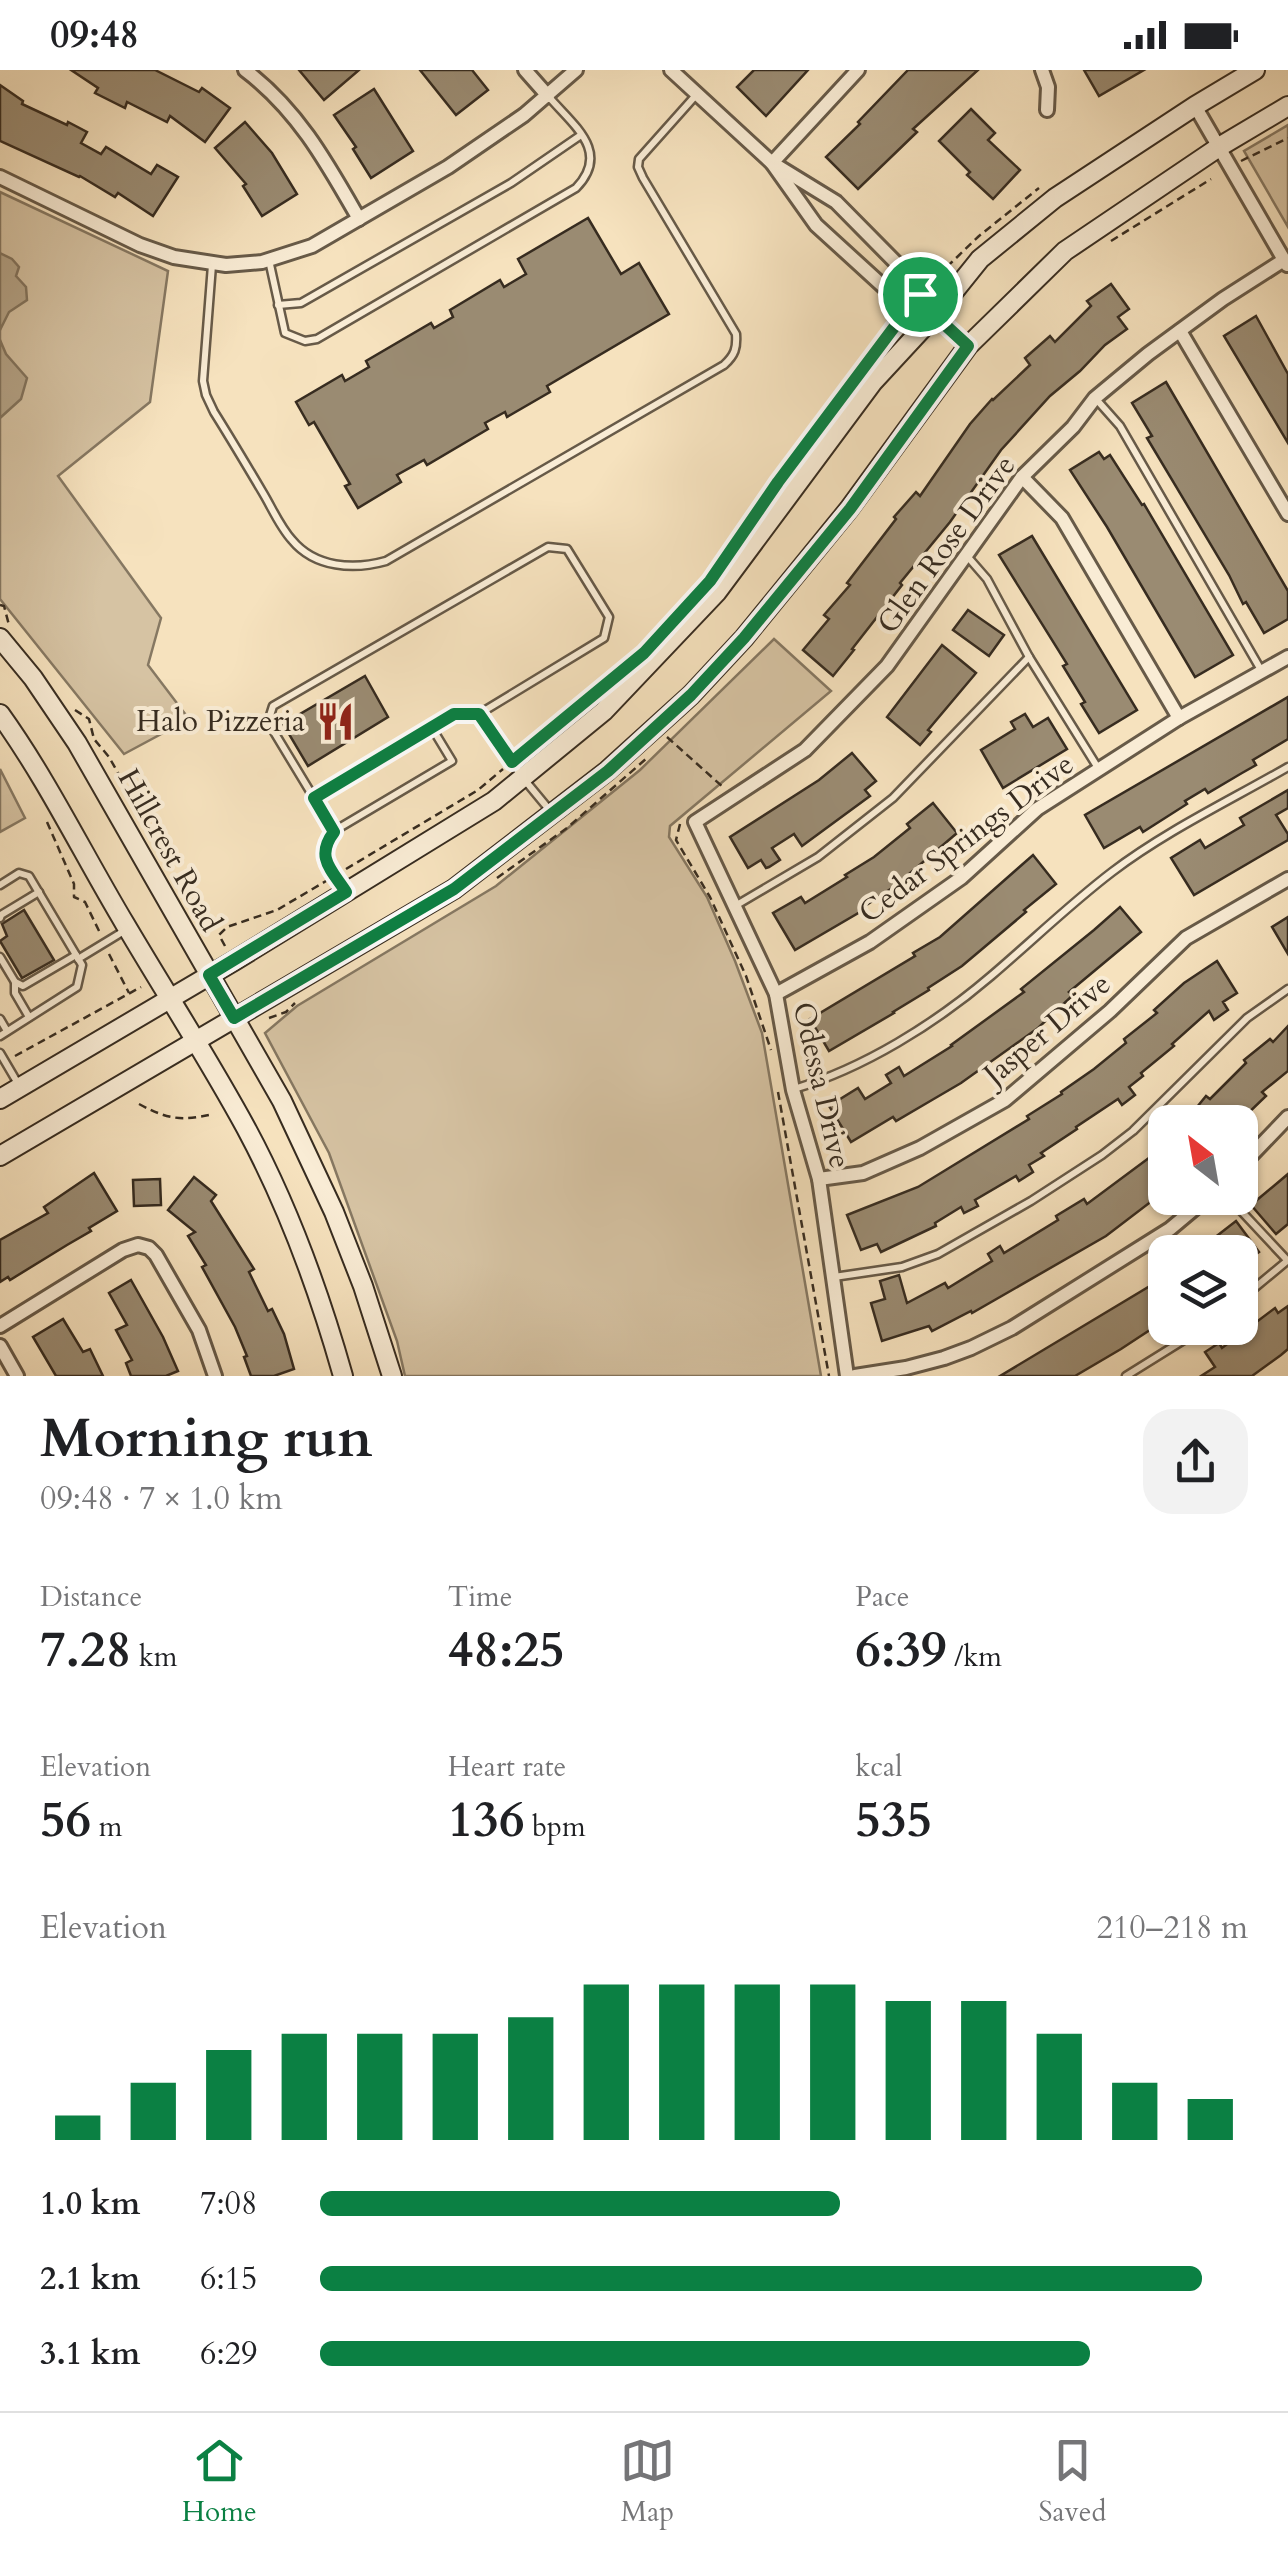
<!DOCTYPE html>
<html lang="en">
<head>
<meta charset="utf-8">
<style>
  :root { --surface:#fff; --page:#f2f2f2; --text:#202124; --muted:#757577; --line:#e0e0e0; --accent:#0b8043 }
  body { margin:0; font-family:Cardo,serif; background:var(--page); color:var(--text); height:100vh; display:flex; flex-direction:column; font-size:38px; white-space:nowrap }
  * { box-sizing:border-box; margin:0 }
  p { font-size:32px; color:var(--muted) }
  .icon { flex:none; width:55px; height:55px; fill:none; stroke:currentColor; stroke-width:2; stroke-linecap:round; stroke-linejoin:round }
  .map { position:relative; height:1306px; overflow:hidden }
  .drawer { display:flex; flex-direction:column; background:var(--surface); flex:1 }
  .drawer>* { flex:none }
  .needle { width:65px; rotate:329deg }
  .tools { position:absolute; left:1148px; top:1035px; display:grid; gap:20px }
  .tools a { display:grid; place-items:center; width:110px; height:110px; border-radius:20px; background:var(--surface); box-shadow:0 2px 8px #0004; font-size:50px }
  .pin { position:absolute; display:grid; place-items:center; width:85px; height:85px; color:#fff; margin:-42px; border:5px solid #fff; border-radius:50%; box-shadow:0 2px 10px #0007 }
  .round { display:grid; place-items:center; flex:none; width:105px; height:105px; border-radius:30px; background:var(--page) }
  .headline { display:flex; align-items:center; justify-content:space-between; height:170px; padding:0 40px }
  h1 { font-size:55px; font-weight:600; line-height:75px }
  .metrics { display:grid; grid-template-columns:repeat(3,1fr); gap:15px; height:170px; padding:10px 40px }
  .metrics div { display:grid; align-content:center }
  .metrics b { font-size:50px; font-weight:600 }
  .metrics small { font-size:28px; font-weight:400 }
  .metrics p { font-size:28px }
  .chart { height:280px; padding:20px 40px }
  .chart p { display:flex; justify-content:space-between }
  .chart svg { width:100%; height:180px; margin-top:10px; stroke:var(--accent); stroke-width:6 }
  ul { padding:0 40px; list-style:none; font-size:32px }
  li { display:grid; grid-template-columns:160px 120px 1fr; align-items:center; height:75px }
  li i { height:25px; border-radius:12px; background:var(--accent) }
  .status { display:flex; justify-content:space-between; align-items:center; height:70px; padding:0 50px; background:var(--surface); direction:ltr }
  .status svg { height:28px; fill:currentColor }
  .menu { display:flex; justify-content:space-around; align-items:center; height:140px; border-top:2px solid var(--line); background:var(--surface); font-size:28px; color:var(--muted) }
  .menu a { display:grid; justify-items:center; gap:5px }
  .menu .selected { color:var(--accent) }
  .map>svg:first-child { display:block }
</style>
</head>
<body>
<div class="status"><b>09:48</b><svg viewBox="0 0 49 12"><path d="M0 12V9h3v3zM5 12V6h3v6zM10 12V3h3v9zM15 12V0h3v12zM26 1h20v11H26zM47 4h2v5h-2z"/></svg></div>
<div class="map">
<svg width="1288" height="1306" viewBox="0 0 1288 1306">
  <rect width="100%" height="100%" fill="#f6e2be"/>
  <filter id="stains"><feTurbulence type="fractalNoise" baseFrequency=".002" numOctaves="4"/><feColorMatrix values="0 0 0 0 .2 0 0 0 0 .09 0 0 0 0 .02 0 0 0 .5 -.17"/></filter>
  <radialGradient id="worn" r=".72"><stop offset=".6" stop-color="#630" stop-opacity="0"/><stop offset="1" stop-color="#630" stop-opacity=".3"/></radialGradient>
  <g fill="#d6c3a3" stroke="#867862" stroke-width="2.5">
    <path d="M1288 55V157L1244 81Z"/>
    <path d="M0 122 168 201 150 332 58 406 161 548 148 595 189 649 124 684 0 529Z"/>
    <path d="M774 569 831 621 670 756 669 767 707 827 735 891 762 963 821 1306H405L397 1271 329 1083 265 963 297 936 496 816 640 700Z"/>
    <path d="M0 699 25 748 0 762Z"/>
  </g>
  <g fill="#b5a488" stroke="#83745e" stroke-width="2.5">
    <path d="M0 183 12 189 19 197 16 206 26 217 27 230 9 242 0 260Z"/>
    <path d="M0 270 6 284 27 308 21 329 0 348Z"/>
  </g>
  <g fill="#9a8b72" stroke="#372c20" stroke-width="2.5">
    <path d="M71 0H155L199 22 202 18 230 38 205 72 170 46 167 52 127 32 125 38 95 23 98 18Z"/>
    <path d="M299 0H359L324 30Z"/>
    <path d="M420 0H472L488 20 456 45Z"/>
    <path d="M754 0H808L766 46 737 17Z"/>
    <path d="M908 0H978L913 59 917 62 858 119 826 87 860 54 858 52Z"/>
    <path d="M1084 0H1144L1099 26Z"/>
    <path d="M0 15 23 31 22 34 67 55 68 52 87 62 81 73 101 84 106 77 151 104 157 95 178 107 153 146 118 123 115 127 80 106 79 107 0 71Z"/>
    <path d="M374 19 413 81 371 108 353 79 356 77 334 45Z"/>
    <path d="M971 39 995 63 988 70 1020 100 993 129 967 105 970 102 939 71Z"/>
    <path d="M245 52 272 83 297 124 262 146 243 116 246 114 215 78Z"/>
    <path d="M588 148 621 204 639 193 669 244 547 316 550 322 507 347 505 342 485 353 488 359 427 395 424 390 397 405 401 412 358 438 345 416 350 414 314 352 309 355 296 332 342 305 345 311 369 297 366 291 431 253 434 258 453 247 450 240 500 210 504 217 526 204 518 189Z"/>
    <path d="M1111 214 1129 239 1118 247 1127 259 1105 275 1080 301 1050 326 1001 380 950 452 900 513 902 515 852 579 854 580 833 606 803 580 829 549 824 545 850 515 847 513 896 449 894 447 916 422 920 426 970 354 992 329 993 330 1030 295 1025 288 1050 266 1055 272 1091 236 1087 231Z"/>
    <path d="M1256 246 1288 304V373L1224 266Z"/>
    <path d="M1166 312 1288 521V549L1264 563 1246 532 1243 534 1229 505 1147 368 1152 366 1132 333Z"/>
    <path d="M1099 382 1104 389 1110 385 1142 435 1144 434 1233 585 1195 607 1107 457 1070 400Z"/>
    <path d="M1032 466 1137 640 1099 663 1081 634 1085 632 1063 596 1067 594 999 485Z"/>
    <path d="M968 540 1004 565 989 586 953 560Z"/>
    <path d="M942 575 976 603 928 660 931 662 920 675 887 647Z"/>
    <path d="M365 606 388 647 308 696 283 654Z"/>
    <path d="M1288 627V669L1253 690 1256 695 1242 703 1208 723 1205 719 1185 731 1187 734 1143 762 1140 757 1104 778 1085 745Z"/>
    <path d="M1025 644 1033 657 1048 648 1067 679 1003 718 981 680 1015 659 1011 652Z"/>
    <path d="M852 683 876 711 865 720 870 726 802 776 794 764 772 778 780 790 769 797 766 798 761 790 748 798 730 767 819 710Z"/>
    <path d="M1288 720V738L1276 745 1288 764V770L1194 825 1171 788 1200 770 1205 778 1244 755 1240 748Z"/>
    <path d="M933 733 957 763 895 816 859 840 860 842 795 880 773 843 801 827 805 833 847 807 845 805 874 787 910 758 907 754Z"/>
    <path d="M1033 785 1056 814 1024 840 1026 842 962 896 928 918 929 920 893 942 894 943 829 981 810 949 915 886 913 883 940 867Z"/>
    <path d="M1120 837 1141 862 1069 922 1073 925 1038 958 961 1013 932 1030 896 1051 893 1047 851 1072 829 1036 858 1018 865 1029 891 1013 886 1005 899 997 904 1006 952 976 951 975 1024 922 1021 919 1094 860Z"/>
    <path d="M24 840 54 890 22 908 0 871 7 866 2 854Z"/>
    <path d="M1288 847V884L1272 857Z"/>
    <path d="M1217 891 1237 923 1223 932 1228 940 1214 950 1209 941 1172 974 1174 976 1141 1003 1143 1006 1129 1017 1135 1025 1122 1035 1118 1029 1076 1057 1077 1059 1041 1083 1044 1086 1029 1095 1033 1102 1019 1111 1016 1106 975 1130 978 1136 964 1143 961 1137 935 1153 936 1156 881 1182 877 1174 861 1180 847 1145 918 1117 1029 1049 1027 1046 1062 1024 1061 1022 1094 999 1126 973 1124 969 1157 943 1154 940 1184 913Z"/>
    <path d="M1288 956V1001L1262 1022 1266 1026 1239 1052H1191L1202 1041 1197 1037 1206 1026 1210 1029 1246 993 1244 990 1270 969 1273 972Z"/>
    <path d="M1165 1076V1121L1106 1166 972 1243 971 1241 932 1261 929 1256 882 1271 871 1233 885 1229 880 1211 899 1205 907 1233 945 1213 948 1218 992 1191 988 1184 1000 1176 1004 1183 1058 1150 1056 1146 1084 1129 1087 1134Z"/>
    <path d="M94 1103 117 1141 89 1158 91 1161 67 1175 10 1210 8 1207 0 1212V1170L48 1143 44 1137Z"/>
    <path d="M1288 1104V1154L1276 1164 1251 1135Z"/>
    <path d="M194 1107 216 1125 211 1131 254 1199 249 1202 268 1241 272 1239 284 1264 294 1299 274 1306H251L244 1287 247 1286 235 1257 202 1197 206 1195 188 1166 195 1162 168 1140Z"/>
    <path d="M160 1109 161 1135 134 1136 133 1110Z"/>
    <path d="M1236 1151 1259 1182 1240 1196V1182H1217L1209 1172Z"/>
    <path d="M1165 1207V1250L1121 1279 1075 1306H1000Z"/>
    <path d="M131 1210 163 1267 178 1301 166 1306H131L126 1293 132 1290 116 1260 127 1255 109 1223Z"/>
    <path d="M1288 1236V1279L1281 1285 1252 1306H1201L1215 1297 1205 1282 1219 1273 1222 1278 1275 1238 1278 1243Z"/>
    <path d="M63 1249 83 1282 90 1279 103 1306H56L33 1267Z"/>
  </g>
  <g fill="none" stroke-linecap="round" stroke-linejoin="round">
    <defs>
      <g id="lane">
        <path d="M269 190 285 263 305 271 317 269 576 118C611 82 574 56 549 27"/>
        <path d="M212 195 203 311 206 325 214 342C231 369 247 396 263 423 272 438 280 457 292 470 315 498 354 500 386 491L724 295C735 285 737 278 736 264L643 108 638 97 639 89 697 24"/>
        <path d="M278 235 301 233 511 113 581 65"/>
        <path d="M1096 329 1120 356 1261 600"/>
        <path d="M967 486 987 509 1029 587 1098 698"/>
        <path d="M314 728 432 658"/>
        <path d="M334 761 452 691 432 658 454 644H479"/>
        <path d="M0 815 19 803 29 806 82 895 77 917 0 966"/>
        <path d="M344 819C330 796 316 786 334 761L268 652 273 636 548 477 567 479 609 547 604 568 479 644 523 708 552 743"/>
        <path d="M735 836 818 787 893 728 1029 587"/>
        <path d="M0 848 1 845 39 822"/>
        <path d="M0 887 15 912V923L29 947"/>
        <path d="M78 889 124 861"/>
        <path d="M15 912 23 916 76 885"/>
        <path d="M0 949 7 961"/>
        <path d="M0 983 20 1017"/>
        <path d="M794 1019C864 998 935 954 991 906 1031 872 1070 834 1112 802 1166 761 1229 731 1288 697"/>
        <path d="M1229 1128 1287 1190"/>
        <path d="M834 1207 902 1197 938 1184 1031 1131 1102 1085 1133 1061 1247 948 1288 919"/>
        <path d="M1240 1230 1287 1191"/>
        <path d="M1126 1306 1203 1258"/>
      </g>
      <g id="street">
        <path d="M245 0C298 40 327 93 359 149"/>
        <path d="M525 0 548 26"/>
        <path d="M671 0 772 93 816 155 896 228 930 241"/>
        <path d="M1042 0 1048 17 1047 40"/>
        <path d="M1195 36 1287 195"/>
        <path d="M772 93 858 0"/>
        <path d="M779 97 836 132 911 208 930 241 968 276"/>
        <path d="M0 107 140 175 174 187 226 195 262 192 312 176 448 97 524 45 576 0"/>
        <path d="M1180 261 1288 444"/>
        <path d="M1022 407 1062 448 1179 648"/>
        <path d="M776 924 870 872 961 808 1037 739 1179 648 1288 587"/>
        <path d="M1240 1097 1288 1047"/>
        <path d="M819 1109 863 1103 920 1078 1005 1030 1110 941 1186 868 1288 809"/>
        <path d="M0 1256 123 1180 138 1175 149 1178 156 1185 199 1260 215 1306"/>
        <path d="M0 1276 17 1306"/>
        <path d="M847 1306 819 1109 793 1020 776 924 695 752 805 680 887 596 1022 407 1073 357 1095 328 1148 284 1223 229 1284 190"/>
        <path d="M855 1306 906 1298 944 1288 971 1278 1012 1258 1170 1159 1207 1128"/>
      </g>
      <g id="secondary">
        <path d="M0 568 33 608 77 673 282 1031 334 1142 363 1216 392 1306"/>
        <path d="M0 644C48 711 83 784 125 854 165 922 208 988 246 1058 288 1136 319 1221 343 1306"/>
        <path d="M0 1029 234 891 494 731 604 641 717 522 873 312 935 245 980 189 1055 128 1195 36 1255 0"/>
        <path d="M0 1086 454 819 607 701 691 625 744 568 849 439 968 276 1065 181 1219 77 1288 36"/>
      </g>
    </defs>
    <use href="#lane" stroke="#675a48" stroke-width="11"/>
    <use href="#street" stroke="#675a48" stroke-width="18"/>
    <use href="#secondary" stroke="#372c20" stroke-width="22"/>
    <g stroke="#372c20" stroke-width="2.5" stroke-dasharray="8 5" stroke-linecap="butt">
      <path d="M1241 91 1288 68"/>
      <path d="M1111 171 1211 109"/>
      <path d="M928 215 979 166 1039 118"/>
      <path d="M867 293 904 244"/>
      <path d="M0 535 4 536 9 555"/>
      <path d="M75 640 89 649 94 669 109 687 122 710"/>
      <path d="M667 667 724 718"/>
      <path d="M521 684 604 616"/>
      <path d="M47 752 74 814V827L85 832 100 863"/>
      <path d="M680 754 676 770 710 827 746 906 771 980"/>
      <path d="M346 799 478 720 503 699"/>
      <path d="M497 808 567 758 647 688"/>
      <path d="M225 876 219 865 227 857 277 840 326 811"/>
      <path d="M109 884 129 923"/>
      <path d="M269 948 286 942 295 933"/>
      <path d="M15 986 141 917"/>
      <path d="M778 1022 829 1306"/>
      <path d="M139 1034C169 1050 181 1051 214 1044"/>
    </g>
    <use href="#lane" stroke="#f9ecd5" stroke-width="6"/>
    <use href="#street" stroke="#f9ecd5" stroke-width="12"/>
    <use href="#secondary" stroke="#f9ecd5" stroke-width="18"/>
  </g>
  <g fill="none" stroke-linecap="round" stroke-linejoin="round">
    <defs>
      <path id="route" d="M920 224 930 241 968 276 850 439 744 568 691 625 608 701 454 819 234 948 209 905 346 822C331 799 315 787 334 762L314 728 454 644H479L512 692 644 583 710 511 778 412 901 248Z"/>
    </defs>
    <use href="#route" stroke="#fff" stroke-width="20"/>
    <use href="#route" stroke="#0b8043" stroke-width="12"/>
  </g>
  <defs>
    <symbol id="restaurant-bare" viewBox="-9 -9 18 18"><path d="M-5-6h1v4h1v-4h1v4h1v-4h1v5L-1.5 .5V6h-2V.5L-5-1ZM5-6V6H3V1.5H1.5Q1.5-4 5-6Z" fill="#8f2418" stroke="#f9ecd5" stroke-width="2.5" paint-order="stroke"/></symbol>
  </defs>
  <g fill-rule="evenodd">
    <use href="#restaurant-bare" x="308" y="624" width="55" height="55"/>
  </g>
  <g text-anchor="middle" stroke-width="8" stroke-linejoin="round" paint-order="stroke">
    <g font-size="30" fill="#372c20" stroke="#f9ecd5">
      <text transform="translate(946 474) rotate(-54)" y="10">Glen Rose Drive</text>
      <text transform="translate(966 768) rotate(-37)" y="10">Cedar Springs Drive</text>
      <text transform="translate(170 780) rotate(61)" y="10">Hillcrest Road</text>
      <text transform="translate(1047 959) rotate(-40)" y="10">Jasper Drive</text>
      <text transform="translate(822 1015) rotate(77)" y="10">Odessa Drive</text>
    </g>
    <g font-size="30" fill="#372c20" stroke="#f9ecd5" text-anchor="end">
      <text x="305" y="661">Halo Pizzeria</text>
    </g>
  </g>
  <rect width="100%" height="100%" filter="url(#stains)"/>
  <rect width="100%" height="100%" fill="url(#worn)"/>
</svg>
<div class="tools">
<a><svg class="needle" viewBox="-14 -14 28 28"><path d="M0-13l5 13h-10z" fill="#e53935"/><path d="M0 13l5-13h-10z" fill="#757577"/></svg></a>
<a><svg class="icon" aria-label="layers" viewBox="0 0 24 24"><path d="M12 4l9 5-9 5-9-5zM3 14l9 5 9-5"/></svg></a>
</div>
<div class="pin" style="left:920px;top:224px;background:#1e9e55"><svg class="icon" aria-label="arrive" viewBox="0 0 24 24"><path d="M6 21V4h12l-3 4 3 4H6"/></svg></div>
</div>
<section class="drawer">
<div class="headline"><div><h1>Morning run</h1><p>09:48 · 7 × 1.0 km</p></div><a class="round"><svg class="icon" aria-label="share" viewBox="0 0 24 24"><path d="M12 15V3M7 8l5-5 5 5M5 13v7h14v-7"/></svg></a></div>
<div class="metrics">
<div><p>Distance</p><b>7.28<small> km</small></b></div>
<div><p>Time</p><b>48:25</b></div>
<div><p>Pace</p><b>6:39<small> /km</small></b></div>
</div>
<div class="metrics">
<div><p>Elevation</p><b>56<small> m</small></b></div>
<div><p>Heart rate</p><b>136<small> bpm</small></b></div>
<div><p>kcal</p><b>535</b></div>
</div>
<div class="chart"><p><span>Elevation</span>210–218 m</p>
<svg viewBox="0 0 160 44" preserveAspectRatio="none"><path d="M5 44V38M15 44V30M25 44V22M35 44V18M45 44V18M55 44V18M65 44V14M75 44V6M85 44V6M95 44V6M105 44V6M115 44V10M125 44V10M135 44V18M145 44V30M155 44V34"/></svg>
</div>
<ul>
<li><b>1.0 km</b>7:08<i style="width:56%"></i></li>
<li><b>2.1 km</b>6:15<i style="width:95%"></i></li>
<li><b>3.1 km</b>6:29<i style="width:83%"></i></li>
</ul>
</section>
<nav class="menu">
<a class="selected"><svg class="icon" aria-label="home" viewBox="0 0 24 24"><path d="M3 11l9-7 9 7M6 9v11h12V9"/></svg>Home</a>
<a><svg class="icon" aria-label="map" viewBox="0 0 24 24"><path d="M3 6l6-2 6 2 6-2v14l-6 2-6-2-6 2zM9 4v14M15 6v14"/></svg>Map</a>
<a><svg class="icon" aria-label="saved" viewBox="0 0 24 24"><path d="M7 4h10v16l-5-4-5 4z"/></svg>Saved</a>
</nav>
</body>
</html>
